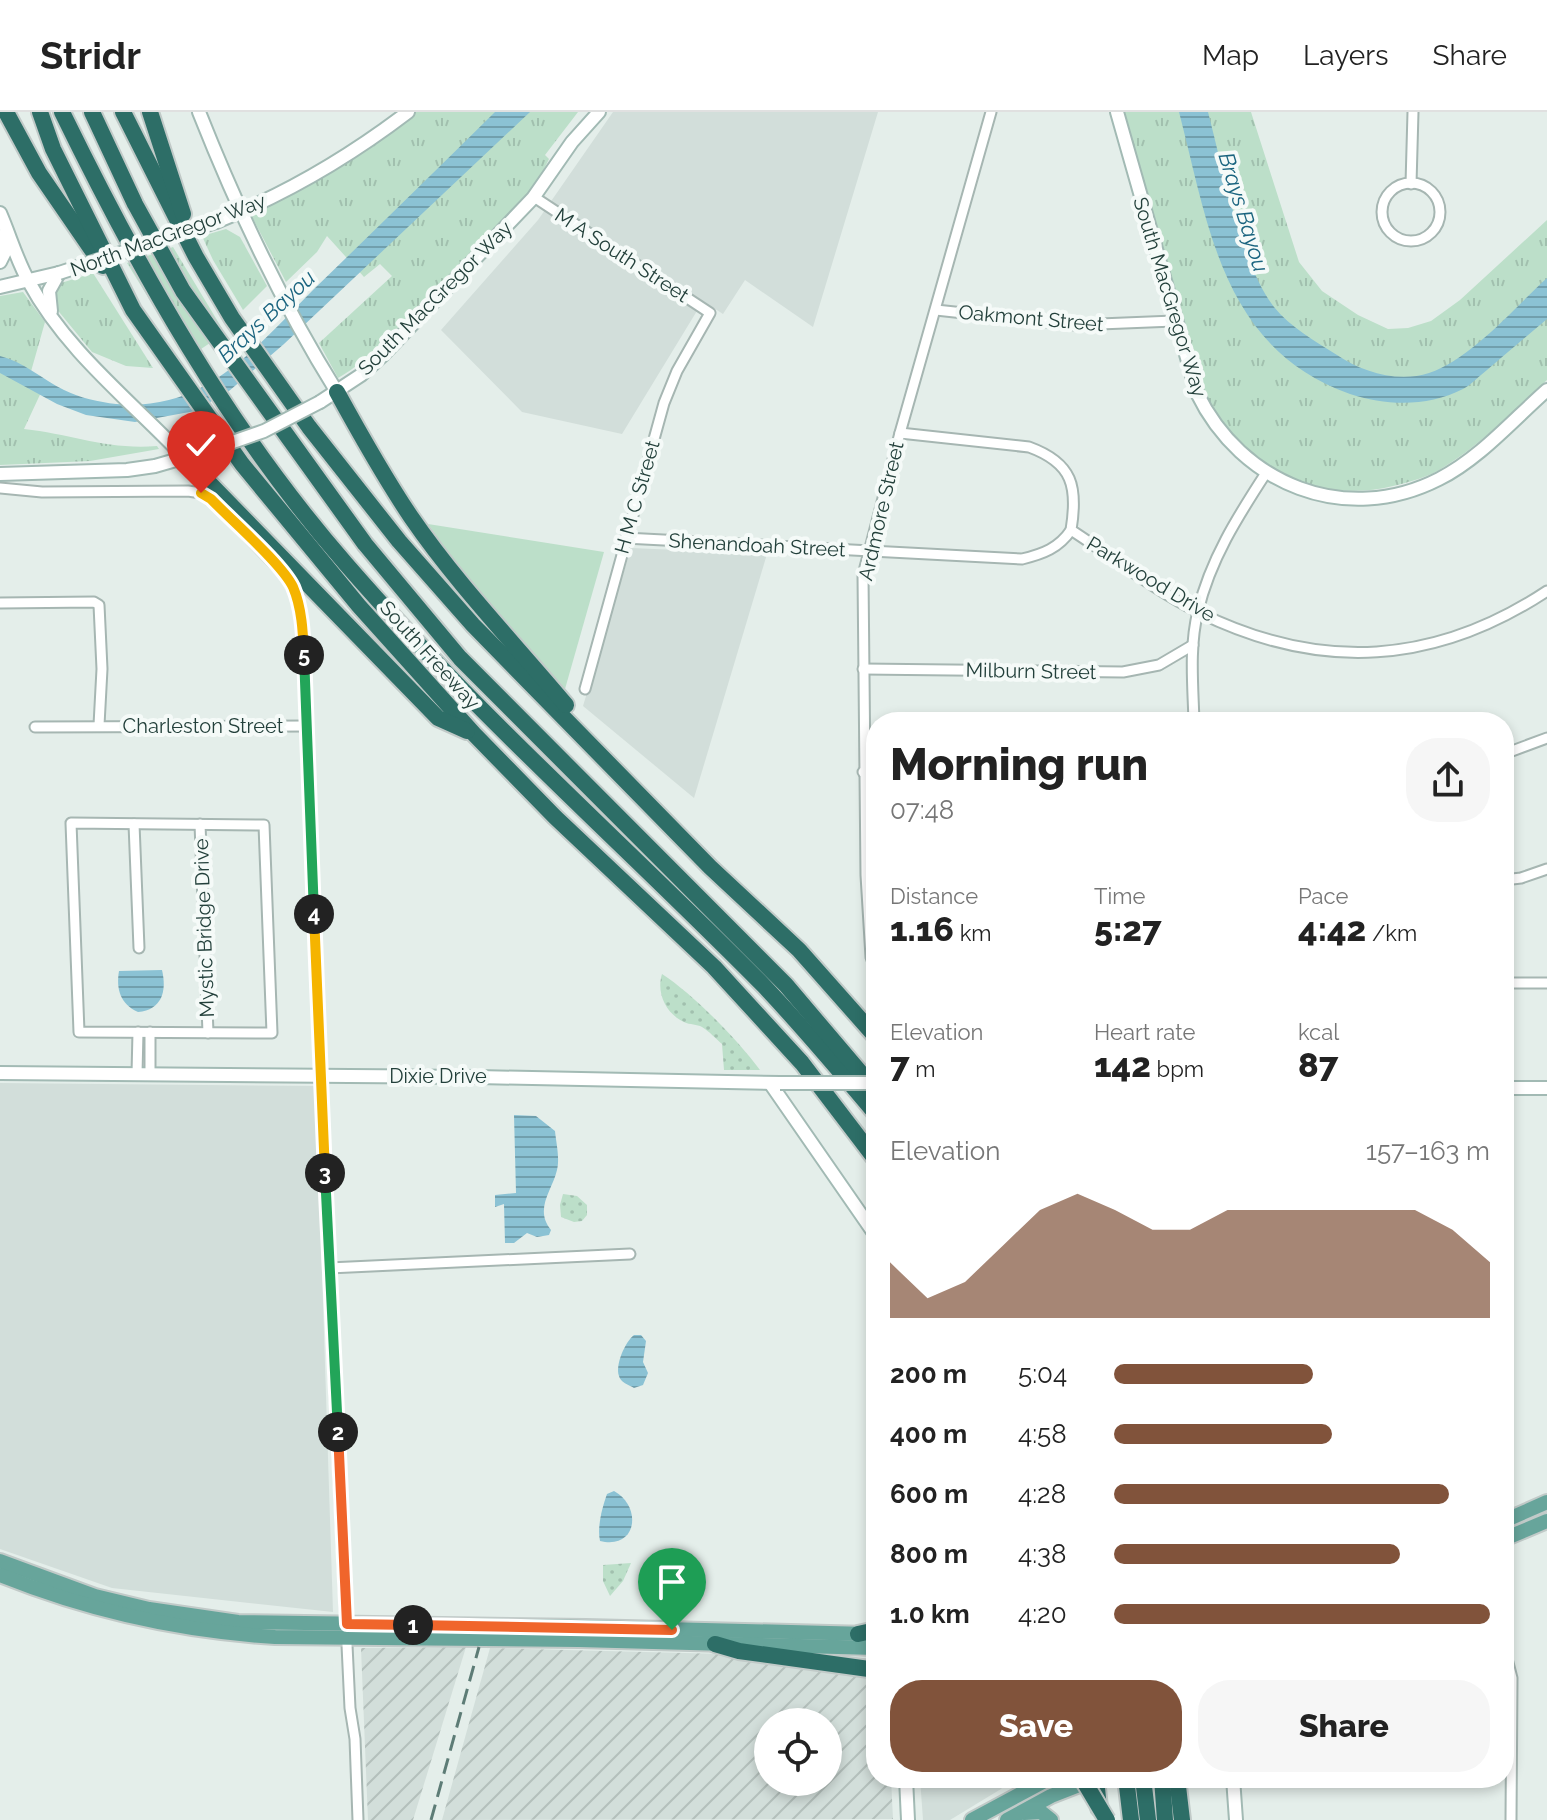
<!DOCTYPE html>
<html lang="en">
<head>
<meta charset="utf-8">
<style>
  :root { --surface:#fff; --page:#f6f6f6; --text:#222; --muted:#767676; --line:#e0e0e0; --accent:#81533b }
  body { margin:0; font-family:Raleway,sans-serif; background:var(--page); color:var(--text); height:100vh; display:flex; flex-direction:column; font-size:30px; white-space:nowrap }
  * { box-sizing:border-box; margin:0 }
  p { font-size:26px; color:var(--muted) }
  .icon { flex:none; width:44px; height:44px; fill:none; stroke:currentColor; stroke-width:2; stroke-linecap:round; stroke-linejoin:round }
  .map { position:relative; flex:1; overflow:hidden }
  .side { position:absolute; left:866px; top:600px; width:648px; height:1076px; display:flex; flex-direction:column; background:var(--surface); border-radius:32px; box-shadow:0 4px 12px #0003 }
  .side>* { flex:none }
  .fabs { position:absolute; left:754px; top:1596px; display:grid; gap:16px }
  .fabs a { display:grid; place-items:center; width:88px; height:88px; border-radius:50%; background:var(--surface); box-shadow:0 4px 12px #0003; font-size:40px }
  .pin { position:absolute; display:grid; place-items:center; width:68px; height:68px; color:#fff; margin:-82px -34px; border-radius:50% 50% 50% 0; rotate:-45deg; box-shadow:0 0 8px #0007 }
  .pin .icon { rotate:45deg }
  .km { position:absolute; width:40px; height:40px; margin:-20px; border-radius:50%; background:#222; color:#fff; font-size:22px; line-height:40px; text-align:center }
  .round { display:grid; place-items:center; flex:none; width:84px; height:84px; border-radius:32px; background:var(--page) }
  .overview { display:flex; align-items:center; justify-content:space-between; height:136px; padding:0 24px }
  h1 { font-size:44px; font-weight:800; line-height:60px }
  .stats { display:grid; grid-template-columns:repeat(3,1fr); gap:12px; height:136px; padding:8px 24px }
  .stats div { display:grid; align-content:center }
  .stats b { font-size:34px; font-weight:800 }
  .stats small { font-size:22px; font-weight:400 }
  .stats p { font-size:22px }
  .chart { height:224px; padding:16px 24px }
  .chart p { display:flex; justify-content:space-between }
  .chart svg { width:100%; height:144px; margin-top:8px; fill:var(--accent); opacity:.7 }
  .cta { display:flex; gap:16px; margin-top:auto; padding:16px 24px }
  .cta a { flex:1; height:92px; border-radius:32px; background:var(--accent); color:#fff; font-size:32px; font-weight:800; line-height:92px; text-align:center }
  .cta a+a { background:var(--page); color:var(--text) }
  ul { padding:0 24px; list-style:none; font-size:26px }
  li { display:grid; grid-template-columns:128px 96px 1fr; align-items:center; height:60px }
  li i { height:20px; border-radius:10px; background:var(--accent) }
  header { display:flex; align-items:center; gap:48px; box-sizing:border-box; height:112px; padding:0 40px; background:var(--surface); border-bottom:2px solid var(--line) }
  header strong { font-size:38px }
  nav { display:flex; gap:44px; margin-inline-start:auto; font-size:28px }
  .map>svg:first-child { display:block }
</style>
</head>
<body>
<header>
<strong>Stridr</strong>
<nav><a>Map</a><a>Layers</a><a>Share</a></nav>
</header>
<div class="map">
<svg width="1547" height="1708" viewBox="0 0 1547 1708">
  <defs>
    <pattern id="industrial-furrows" width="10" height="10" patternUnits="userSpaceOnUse" patternTransform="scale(2)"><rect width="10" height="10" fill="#d2deda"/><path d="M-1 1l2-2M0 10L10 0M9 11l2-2" fill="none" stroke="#b4c0bc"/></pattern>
    <pattern id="grass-dots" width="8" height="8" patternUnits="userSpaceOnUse" patternTransform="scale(2)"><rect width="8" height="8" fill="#bcdfc9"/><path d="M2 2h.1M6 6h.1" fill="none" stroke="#a1c0ae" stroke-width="1.8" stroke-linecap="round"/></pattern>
    <pattern id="park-tufts" width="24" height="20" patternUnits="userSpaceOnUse" patternTransform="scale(2)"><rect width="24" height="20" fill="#bcdfc9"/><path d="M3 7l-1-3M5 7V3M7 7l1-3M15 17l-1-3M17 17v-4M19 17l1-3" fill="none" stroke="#a1c0ae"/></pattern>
    <pattern id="water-rules" width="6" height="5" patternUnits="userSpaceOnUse" patternTransform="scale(2)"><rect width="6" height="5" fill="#8bc2d4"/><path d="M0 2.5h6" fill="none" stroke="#719fad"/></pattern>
  </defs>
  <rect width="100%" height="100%" fill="#e4eeea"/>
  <g fill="#d2deda">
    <path d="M613 0H878L813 215 745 168 723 202 703 189 622 322 522 300 441 218 538 108Z"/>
    <path d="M631 436 767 442 694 686 583 594Z"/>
    <path d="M0 971 316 974 333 1500 112 1476 0 1437Z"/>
    <path d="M920 1666H1011L1001 1677 950 1708H923Z"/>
  </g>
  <g fill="url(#industrial-furrows)" fill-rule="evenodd">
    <path d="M466 1535 413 1708H368L361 1536Z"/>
    <path d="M490 1536 876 1546V1666H891L893 1707 442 1708ZM768 1610H828V1670H768Z"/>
  </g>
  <g fill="url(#grass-dots)">
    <path d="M662 862C693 882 738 928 760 958H724L722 932C716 927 709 919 702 915 697 912 690 913 684 910 666 902 656 881 662 862Z"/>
    <path d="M563 1082 577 1084 587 1093V1103L582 1109 574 1110 561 1105 560 1093Z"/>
    <path d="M631 1451 623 1469 610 1484 603 1469V1453Z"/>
  </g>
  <g fill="url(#park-tufts)">
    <path d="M415 0H578L545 43 549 47C526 98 468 144 428 184 400 212 372 247 338 266L319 231 392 164 380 152 364 165 327 124 317 140 286 170 250 101 370 32Z"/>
    <path d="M1124 0H1251L1299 150 1322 179 1358 203 1388 217 1408 216 1431 209 1460 188 1547 108V268C1514 298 1482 332 1444 355 1429 365 1410 370 1393 374 1308 395 1229 346 1198 267Z"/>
    <path d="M226 117 240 125 267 174 243 198 213 148 202 124Z"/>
    <path d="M173 135 223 218 210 231 186 247 127 151Z"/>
    <path d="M93 161 153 256 126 254 92 240 55 195 54 184 61 171Z"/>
    <path d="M23 180 45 210 30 263 44 274 24 317C72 322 106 338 157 334L159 337 90 349 0 353V184Z"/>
  </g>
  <path fill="#bcdfc9" d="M428 412 604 440 565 577 467 467Z"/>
  <g fill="url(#water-rules)">
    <path d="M495 0H530L284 232 229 279 195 299 135 310 86 303 57 292 0 261V244C24 250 42 267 64 278 80 286 99 290 116 292 147 295 177 289 204 274 244 253 281 210 313 178 374 119 435 59 495 0Z"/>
    <path d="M1179 0H1208C1222 53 1241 153 1274 195 1290 215 1315 229 1337 243 1362 260 1398 271 1429 261 1471 247 1514 196 1547 166V207C1527 224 1507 241 1487 258 1479 264 1471 273 1463 277 1428 295 1387 294 1350 282 1222 236 1209 115 1179 0Z"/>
    <path d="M162 858C167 879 162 898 138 900 120 892 116 877 119 859Z"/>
    <path d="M514 1003 536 1004 555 1019C556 1030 560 1046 557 1058 552 1079 534 1097 551 1118L549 1123 537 1125 527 1121 514 1131H505L504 1092 495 1095V1083L516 1081Z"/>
    <path d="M634 1223H641L646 1229 643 1250 648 1261 643 1273 634 1276C629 1273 620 1270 619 1264 615 1253 625 1230 634 1223Z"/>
    <path d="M614 1379C642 1394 638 1438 600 1429 597 1415 602 1396 607 1382Z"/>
  </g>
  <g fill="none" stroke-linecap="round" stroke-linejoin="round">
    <defs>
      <g id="street">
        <circle cx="1411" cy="100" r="29"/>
        <path d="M1411 72 1413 0"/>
        <path d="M534 85 710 201 677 259 664 291 585 577"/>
        <path d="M936 198 1075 213 1174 209"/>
        <path d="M900 321 1029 335C1073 351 1078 375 1071 418 1113 445 1155 479 1200 501 1321 560 1435 553 1547 479"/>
        <path d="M0 376 42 380 188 379 201 381 211 387 286 464 297 485 303 517 320 964 350 1596 355 1627 358 1708"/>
        <path d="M625 426 1022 447C1043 442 1059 436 1071 418"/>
        <path d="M0 491 94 490 99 493 102 557 99 613"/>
        <path d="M863 557 1123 560 1159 553 1193 533"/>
        <path d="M1194 610C1193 574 1189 535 1198 499 1210 448 1238 404 1266 361"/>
        <path d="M35 615 307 614"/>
        <path d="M1504 642 1547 626"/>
        <path d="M863 660H876"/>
        <path d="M71 711 264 713 272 921 79 920Z"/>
        <path d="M134 712 139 836"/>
        <path d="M200 712 208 921"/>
        <path d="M1504 768 1521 766 1547 757"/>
        <path d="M876 859 871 845 866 763 863 463 900 321 991 0"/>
        <path d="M1504 871H1547"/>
        <path d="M150 920V962"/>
        <path d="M137 962 138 920"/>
        <path d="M329 1156 630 1142"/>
        <path d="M1504 1535 1512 1566 1511 1708"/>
      </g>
      <g id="secondary">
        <path d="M199 0C237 96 282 192 337 280"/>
        <path d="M1117 0 1197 281C1241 372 1345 415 1439 367 1479 347 1513 308 1547 278"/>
        <path d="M0 101C10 124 17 149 29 170 66 239 132 290 185 346"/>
        <path d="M216 110C284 83 349 45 408 0"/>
        <path d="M0 150 5 140 6 119"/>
        <path d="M0 175 59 161"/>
        <path d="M51 199 49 179 59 161"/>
        <path d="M320 290 361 263 384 242 533 86 572 30 599 0"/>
        <path d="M0 362 127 358 155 354 207 339"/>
        <path d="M0 961 478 965 780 971"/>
        <path d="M770 971 876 1124"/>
        <path d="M1504 976H1547"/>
        <path d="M906 1666 908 1708"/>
        <path d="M1233 1666 1236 1708"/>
      </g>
      <g id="primary">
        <path d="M1504 1409 1547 1390"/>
        <path d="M1504 1427 1547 1409"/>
        <path d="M0 1449 95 1484 149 1497 238 1510 586 1515 868 1522"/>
        <path d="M0 1463C89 1499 179 1519 275 1525L579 1528 876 1536"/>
        <path d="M1024 1701 1041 1700 1051 1708"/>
        <path d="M972 1708 1050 1666"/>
        <path d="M1007 1708 1051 1684 1092 1668"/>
      </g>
      <g id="highway">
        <path d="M6 0 39 61 103 154"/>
        <path d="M40 0 53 37 133 198 242 352 359 494 474 622 555 705 714 855 802 951 876 1048"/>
        <path d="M62 0C140 160 228 317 346 452 476 602 625 733 764 874 803 915 839 958 876 1002"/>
        <path d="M92 0 135 92 183 179 365 432 460 546 786 873 876 979"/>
        <path d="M123 0 196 145 232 206 309 315 399 429 473 513 710 755 799 838 876 925"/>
        <path d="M150 0 183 102"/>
        <path d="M337 280C360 322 384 365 411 405 457 472 514 531 566 593"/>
        <path d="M185 346 438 606 467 619"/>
        <path d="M858 1522 876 1518"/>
        <path d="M715 1532 739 1539 876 1558"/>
        <path d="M1096 1666 1099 1696"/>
        <path d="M1126 1666 1131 1708"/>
        <path d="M1143 1666 1148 1708"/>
        <path d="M1162 1666 1165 1708"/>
        <path d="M1177 1666 1182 1708"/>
      </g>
    </defs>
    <use href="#street" stroke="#a6b6b2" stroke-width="13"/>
    <use href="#secondary" stroke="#a2bab4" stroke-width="16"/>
    <use href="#primary" stroke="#c1cac8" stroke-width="18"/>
    <use href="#highway" stroke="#c1cac8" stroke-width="20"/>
    <use href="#street" stroke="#fff" stroke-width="9"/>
    <use href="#secondary" stroke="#fff" stroke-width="12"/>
    <use href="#primary" stroke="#67a59b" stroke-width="14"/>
    <use href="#highway" stroke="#2d6e67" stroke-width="16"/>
    <path stroke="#5d7c76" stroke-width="3" stroke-dasharray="16 8" stroke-linecap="butt" d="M431 1708 479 1535"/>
    <defs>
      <g id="secondary-bridge">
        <path d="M59 161 216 110"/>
        <path d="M207 339 264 319 320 290"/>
        <path d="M780 971H876"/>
      </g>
      <path id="highway-bridge" d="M1082 1666 1107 1708"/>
    </defs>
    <use href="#secondary-bridge" stroke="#a2bab4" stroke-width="16" stroke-linecap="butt"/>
    <use href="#highway-bridge" stroke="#c1cac8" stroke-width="20" stroke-linecap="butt"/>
    <use href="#secondary-bridge" stroke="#fff" stroke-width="12"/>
    <use href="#highway-bridge" stroke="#2d6e67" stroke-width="16"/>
  </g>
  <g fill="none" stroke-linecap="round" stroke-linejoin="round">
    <defs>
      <path id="split-1" d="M413 1513 672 1518"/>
      <path id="split-2" d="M338 1320 347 1512 413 1513"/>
      <path id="split-3" d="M325 1061 338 1320"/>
      <path id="split-4" d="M314 802 325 1061"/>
      <path id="split-5" d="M304 543 314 802"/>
      <path id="split-6" d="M201 381 211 387C231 408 282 452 293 475 302 496 303 521 304 543"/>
    </defs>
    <use href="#split-1" stroke="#fff" stroke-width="16"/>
    <use href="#split-2" stroke="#fff" stroke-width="16"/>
    <use href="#split-3" stroke="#fff" stroke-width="16"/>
    <use href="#split-4" stroke="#fff" stroke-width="16"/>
    <use href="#split-5" stroke="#fff" stroke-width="16"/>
    <use href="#split-6" stroke="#fff" stroke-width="16"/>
    <use href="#split-1" stroke="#f0652b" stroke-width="10"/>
    <use href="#split-2" stroke="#f0652b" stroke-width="10"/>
    <use href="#split-3" stroke="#22a559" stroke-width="10"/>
    <use href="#split-4" stroke="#f5b400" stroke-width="10"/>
    <use href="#split-5" stroke="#22a559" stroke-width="10"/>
    <use href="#split-6" stroke="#f5b400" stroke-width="10"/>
  </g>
  <g text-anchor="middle" stroke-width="8" stroke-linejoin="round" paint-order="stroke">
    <g font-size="20" fill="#23403b" stroke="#f5faf8">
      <text transform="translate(168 123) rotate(-20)" y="7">North MacGregor Way</text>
      <text transform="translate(622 143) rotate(33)" y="7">M A South Street</text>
      <text transform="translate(1170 185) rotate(73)" y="7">South MacGregor Way</text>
      <text transform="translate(435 186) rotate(-45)" y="7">South MacGregor Way</text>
      <text transform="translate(1031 206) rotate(5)" y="7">Oakmont Street</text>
      <text transform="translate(637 385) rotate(-74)" y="7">H M C Street</text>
      <text transform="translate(881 399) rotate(-77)" y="7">Ardmore Street</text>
      <text transform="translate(757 433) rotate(3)" y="7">Shenandoah Street</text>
      <text transform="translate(1151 467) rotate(31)" y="7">Parkwood Drive</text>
      <text transform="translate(430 543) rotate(48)" y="7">South Freeway</text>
      <text transform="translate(1031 559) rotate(1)" y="7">Milburn Street</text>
      <text x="203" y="621">Charleston Street</text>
      <text transform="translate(204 816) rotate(-92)" y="7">Mystic Bridge Drive</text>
      <text x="438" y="971">Dixie Drive</text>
    </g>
    <g font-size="22" font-style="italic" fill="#1a647f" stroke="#f5faf8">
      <text transform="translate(1244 100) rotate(73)" y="8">Brays Bayou</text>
      <text transform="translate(266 204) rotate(-43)" y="8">Brays Bayou</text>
    </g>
  </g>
</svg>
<div class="fabs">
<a><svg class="icon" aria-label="locate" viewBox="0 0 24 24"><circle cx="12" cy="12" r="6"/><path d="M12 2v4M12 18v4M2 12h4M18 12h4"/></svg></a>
</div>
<div class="pin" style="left:672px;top:1518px;background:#1e9e55"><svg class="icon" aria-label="arrive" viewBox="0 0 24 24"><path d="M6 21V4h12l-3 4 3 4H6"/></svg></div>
<div class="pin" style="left:201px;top:381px;background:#d93025"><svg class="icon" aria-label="check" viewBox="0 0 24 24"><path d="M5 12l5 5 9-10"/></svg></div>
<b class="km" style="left:413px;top:1513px">1</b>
<b class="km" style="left:338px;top:1320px">2</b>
<b class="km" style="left:325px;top:1061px">3</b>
<b class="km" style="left:314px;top:802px">4</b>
<b class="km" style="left:304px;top:543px">5</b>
<section class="side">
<div class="overview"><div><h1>Morning run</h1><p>07:48</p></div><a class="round"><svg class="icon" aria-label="share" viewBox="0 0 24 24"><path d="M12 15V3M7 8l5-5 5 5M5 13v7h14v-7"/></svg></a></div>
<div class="stats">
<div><p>Distance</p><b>1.16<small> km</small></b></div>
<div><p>Time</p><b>5:27</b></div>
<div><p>Pace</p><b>4:42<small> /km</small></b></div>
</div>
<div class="stats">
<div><p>Elevation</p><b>7<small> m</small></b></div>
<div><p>Heart rate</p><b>142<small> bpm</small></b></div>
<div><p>kcal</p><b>87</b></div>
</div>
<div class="chart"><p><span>Elevation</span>157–163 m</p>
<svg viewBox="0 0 160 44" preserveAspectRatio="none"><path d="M0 44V27L10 38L20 33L30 22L40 11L50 6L60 11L70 17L80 17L90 11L100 11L110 11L120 11L130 11L140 11L150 17L160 27V44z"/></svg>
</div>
<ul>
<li><b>200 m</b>5:04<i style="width:53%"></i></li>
<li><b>400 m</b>4:58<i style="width:58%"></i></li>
<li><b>600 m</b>4:28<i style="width:89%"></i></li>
<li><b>800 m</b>4:38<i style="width:76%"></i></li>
<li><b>1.0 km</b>4:20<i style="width:100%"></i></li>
</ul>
<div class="cta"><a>Save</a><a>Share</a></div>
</section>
</div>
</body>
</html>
